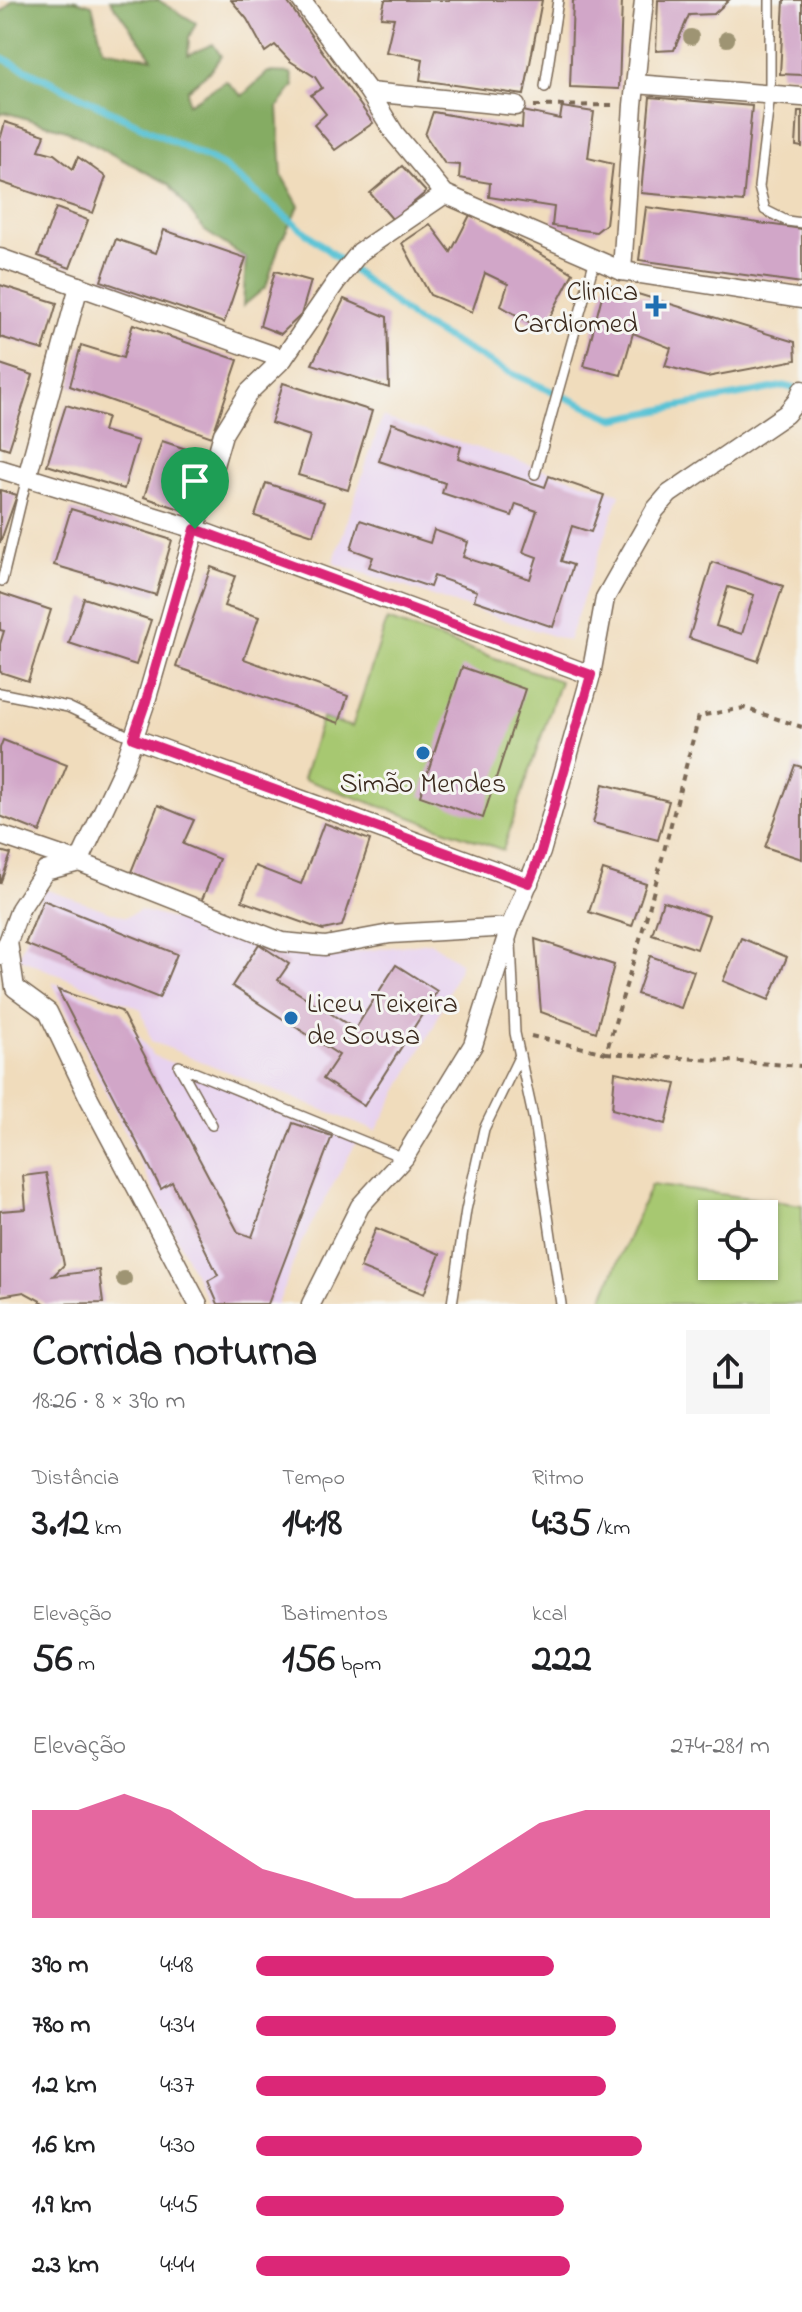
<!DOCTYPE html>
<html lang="pt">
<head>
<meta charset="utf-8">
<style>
  :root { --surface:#fff; --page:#f6f6f6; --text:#202124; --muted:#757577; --accent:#db2777 }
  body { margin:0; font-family:"Indie Flower",sans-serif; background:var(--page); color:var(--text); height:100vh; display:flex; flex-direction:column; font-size:30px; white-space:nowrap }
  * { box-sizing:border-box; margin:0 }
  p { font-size:26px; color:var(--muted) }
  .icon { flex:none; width:44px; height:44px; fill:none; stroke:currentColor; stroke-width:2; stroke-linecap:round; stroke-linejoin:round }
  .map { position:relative; height:1304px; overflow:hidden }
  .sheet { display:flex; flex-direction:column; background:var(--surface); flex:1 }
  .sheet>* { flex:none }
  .tools { position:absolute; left:698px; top:1200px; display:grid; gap:16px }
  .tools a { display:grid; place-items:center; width:80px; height:80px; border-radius:0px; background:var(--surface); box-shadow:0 2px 6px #0004; font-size:40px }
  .pin { position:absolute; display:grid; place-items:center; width:68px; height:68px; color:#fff; margin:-82px -34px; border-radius:50% 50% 50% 0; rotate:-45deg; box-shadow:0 0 8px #0007 }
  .pin .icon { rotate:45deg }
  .round { display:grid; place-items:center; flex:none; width:84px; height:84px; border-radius:0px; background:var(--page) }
  .headline { display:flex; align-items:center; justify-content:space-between; height:136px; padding:0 32px }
  h1 { font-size:44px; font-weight:700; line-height:60px }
  .figures { display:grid; grid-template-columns:repeat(3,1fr); gap:12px; height:136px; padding:8px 32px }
  .figures div { display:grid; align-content:center }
  .figures b { font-size:40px; font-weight:700 }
  .figures small { font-size:22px; font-weight:400 }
  .figures p { font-size:22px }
  .chart { height:224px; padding:16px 32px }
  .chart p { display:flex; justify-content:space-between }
  .chart svg { width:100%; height:144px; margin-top:8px; fill:var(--accent); opacity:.7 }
  ul { padding:0 32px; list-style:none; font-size:26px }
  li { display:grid; grid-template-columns:128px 96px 1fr; align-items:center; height:60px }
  li i { height:20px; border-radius:10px; background:var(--accent) }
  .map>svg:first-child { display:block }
</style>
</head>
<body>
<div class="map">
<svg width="802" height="1304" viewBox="0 0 802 1304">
  <rect width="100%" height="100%" fill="#f6f6f2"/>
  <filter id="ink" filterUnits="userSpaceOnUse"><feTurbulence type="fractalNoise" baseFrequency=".0125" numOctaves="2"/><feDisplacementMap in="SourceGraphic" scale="16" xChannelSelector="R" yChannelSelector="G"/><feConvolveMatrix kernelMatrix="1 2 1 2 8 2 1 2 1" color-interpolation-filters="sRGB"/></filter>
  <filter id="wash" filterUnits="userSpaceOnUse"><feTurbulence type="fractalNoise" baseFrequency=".006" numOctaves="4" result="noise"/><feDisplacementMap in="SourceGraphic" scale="32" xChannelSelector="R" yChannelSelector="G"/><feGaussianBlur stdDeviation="1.8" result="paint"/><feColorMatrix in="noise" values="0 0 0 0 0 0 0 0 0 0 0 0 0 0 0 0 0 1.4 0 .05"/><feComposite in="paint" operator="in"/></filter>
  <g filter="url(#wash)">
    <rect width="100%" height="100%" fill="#f0dcbc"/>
    <g fill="#e7d2ef">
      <path d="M382 417 620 494 568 641 333 563Z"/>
      <path d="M44 889 126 917 140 910 311 958 430 942 461 963 434 1026 376 1131 151 1041 141 1009 18 958Z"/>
      <path d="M52 982 121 1011 153 1055 357 1141 300 1245 278 1304H209Z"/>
    </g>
    <g fill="#a7c871" stroke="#717948" stroke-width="2" fill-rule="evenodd">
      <path d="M387 620 560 681 503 850 303 779 322 718 352 727Z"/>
      <path d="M651 1185 802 1205V1304H600ZM712 1214H764V1266H712Z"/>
    </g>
    <path fill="#85ac63" stroke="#606b40" stroke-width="2" d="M13 0H75L92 5 103 49 152 58 110 0H158L196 23 189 37 188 55 213 44 221 56 211 70 187 90 188 104 226 81 242 96 268 72 291 73 294 86 278 107 282 176 299 206 280 243 266 287 243 306 246 258 205 231 169 184 66 130 4 112 0 114V11H3Z"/>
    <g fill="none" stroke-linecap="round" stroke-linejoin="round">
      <path stroke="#5ac3d5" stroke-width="7" d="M0 57 223 166 416 321 506 371 615 419 784 386 800 390"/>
    </g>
    <g id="blocks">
      <g fill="#d1a6c8" fill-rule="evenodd">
        <path d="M231 0H286L373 123 335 150 314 125 326 114 311 95 322 88 315 77 290 61 275 45 265 52 247 19Z"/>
        <path d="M385 0H542L524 95 420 80 423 59 386 52 394 18 381 17Z"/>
        <path d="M573 0H622L619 89 570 87Z"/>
        <path d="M658 0H729L714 14 689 15 674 50 656 51Z"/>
        <path d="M784 0H802V75L780 74Z"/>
        <path d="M650 97 752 106 743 202 641 193Z"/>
        <path d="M562 107 594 112 588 158 613 164 606 224 596 232 552 226 554 207 489 197 490 183 459 178 460 165 445 164 425 135 433 112 522 128 523 111 560 119Z"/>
        <path d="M798 111H802V147L796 146Z"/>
        <path d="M5 122 45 135 39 150 54 154 73 169 78 157 106 177 93 213 0 182V140Z"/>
        <path d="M402 166 426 192 393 220 370 193Z"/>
        <path d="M646 207 802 229V283L639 260Z"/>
        <path d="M56 208 88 220 70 268 38 256Z"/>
        <path d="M471 213 573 273 543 330 501 306 508 284 485 273 472 312 430 295 402 243 430 224 451 252Z"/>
        <path d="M164 230 246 258 224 323 101 281 116 239 156 253Z"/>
        <path d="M275 271 311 281 301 315 281 334 260 326Z"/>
        <path d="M605 284 795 342 796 360 707 377 665 366 671 348 633 333 621 375 584 366Z"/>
        <path d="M0 285 57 303 43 350 0 337Z"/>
        <path d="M344 299 387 317 389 388 312 364Z"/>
        <path d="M133 324 238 360 212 437 70 386 81 345 123 358Z"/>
        <path d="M0 364 33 375 9 449 0 446Z"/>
        <path d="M283 383 372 411 348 490 298 475 310 436 271 423Z"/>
        <path d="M66 405 107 417 103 431 138 441 124 489 47 465Z"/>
        <path d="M392 423 461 447 458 458 545 487 549 476 604 495 591 532 572 526 561 561 573 565 553 627 474 600 477 591 434 576 430 587 369 567 373 557 351 549 360 520 430 543 434 530 468 542 463 557 530 579 537 557 523 552 537 511 516 504 512 516 442 493 445 483 379 461Z"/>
        <path d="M162 441 204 455 186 511 144 497Z"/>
        <path d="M266 483 324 502 313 535 255 516Z"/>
        <path d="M0 490 17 495 0 543Z"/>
        <path d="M71 509 172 540 156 595 54 565Z"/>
        <path d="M712 562 783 586 758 661 689 638ZM728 587 754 595 742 634 716 626Z"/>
        <path d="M211 567 235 576 224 606 259 617 244 659 348 696 339 723 176 667Z"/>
        <path d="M0 593 51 610 28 681 0 672V644L4 631 0 630Z"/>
        <path d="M84 598 151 620 136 665 69 643Z"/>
        <path d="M462 667 525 689 483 818 420 796Z"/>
        <path d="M3 740 67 765 40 832 0 816V748Z"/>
        <path d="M795 765 802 767V859L765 847Z"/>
        <path d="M603 784 669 801 658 840 593 823Z"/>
        <path d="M158 805 194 820 183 844 219 859 201 902 131 872Z"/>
        <path d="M324 823 370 840 342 926 323 930 242 901 255 866 301 884Z"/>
        <path d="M0 851 11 854 0 884Z"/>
        <path d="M603 870 646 884 632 926 589 912Z"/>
        <path d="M43 900 177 954 159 998 25 944Z"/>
        <path d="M663 901 709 916 697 949 652 934Z"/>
        <path d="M741 938 787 957 769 1000 723 981Z"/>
        <path d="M535 939 614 965 596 1032 541 1012Z"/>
        <path d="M259 944 289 964 278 980 355 1029 396 965 437 991 364 1106 323 1079 339 1055 232 986Z"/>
        <path d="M650 956 694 971 681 1008 637 994Z"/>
        <path d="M58 990 121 1011 238 1232 252 1237 293 1123 332 1136 268 1304H218L208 1281 218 1275 172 1182 161 1189Z"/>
        <path d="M615 1072 676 1084 666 1124 612 1109Z"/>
        <path d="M46 1173 64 1265 53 1276 99 1270 103 1303 46 1304 24 1292 0 1296V1211L26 1209 23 1176Z"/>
        <path d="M376 1228 440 1254 424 1294 360 1268Z"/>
      </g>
    </g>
  </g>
  <g filter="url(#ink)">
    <use href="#blocks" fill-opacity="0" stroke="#7a6855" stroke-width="2"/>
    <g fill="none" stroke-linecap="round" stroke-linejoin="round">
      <defs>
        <g id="lane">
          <path d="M770 0V94L759 187 765 210 787 221 802 223"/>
          <path d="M545 87 558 0"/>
          <path d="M535 474 595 259"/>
          <path d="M2 581 27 477"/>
          <path d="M0 693 68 707 133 738"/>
          <path d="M511 942 515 1033 534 1121 561 1304"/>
          <path d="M212 1125 179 1066 404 1158"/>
          <path d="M452 1304 466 1210 484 1129 520 1055"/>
        </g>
        <g id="street">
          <path d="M301 0 369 92 395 134 445 194 622 271 802 299"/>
          <path d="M635 84 802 97"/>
          <path d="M369 92 516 106"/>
          <path d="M0 258 283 359"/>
          <path d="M622 271 633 105 644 0"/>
          <path d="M0 469 195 529 591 675"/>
          <path d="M27 477 79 286"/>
          <path d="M133 738 529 883"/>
          <path d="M0 835 79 862 282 942 325 946 390 934 510 927"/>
          <path d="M8 942 15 988 48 1012 89 1098 198 1304"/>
          <path d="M0 955 8 942 20 909 45 871 79 862 124 766 146 701 223 434 249 392 283 359 336 282 360 252 445 194"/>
          <path d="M311 1304 360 1206 404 1158 473 1045 510 927 541 852 591 675 605 598 655 510 669 494 786 414 797 401 802 390"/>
        </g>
      </defs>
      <use href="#lane" stroke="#7a6855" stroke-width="12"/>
      <use href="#street" stroke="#7a6855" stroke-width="21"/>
      <g stroke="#7a6855" stroke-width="4" stroke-dasharray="6 6" stroke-linecap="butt">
        <path d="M534 106 613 105"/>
        <path d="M531 1036 606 1053 650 905 699 716 744 708 802 727"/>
        <path d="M606 1053 802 1066"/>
      </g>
      <use href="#lane" stroke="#fff" stroke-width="9"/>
      <use href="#street" stroke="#fff" stroke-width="18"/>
    </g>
    <g fill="#9e9473">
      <circle cx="691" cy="37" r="8"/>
      <circle cx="727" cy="39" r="8"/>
      <circle cx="124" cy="1279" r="8"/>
    </g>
  </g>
  <g fill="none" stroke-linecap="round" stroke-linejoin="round" filter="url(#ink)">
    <defs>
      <path id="route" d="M195 529 591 675 541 852 529 883 133 738 146 701Z"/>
    </defs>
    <use href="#route" stroke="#fff" stroke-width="16"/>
    <use href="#route" stroke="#db2777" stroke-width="10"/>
  </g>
  <g fill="#1f6fb2" stroke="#f6f6f2" stroke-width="3">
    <path d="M652 294h8v8h8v8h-8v8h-8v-8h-8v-8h8z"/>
    <circle cx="423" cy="753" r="8"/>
    <circle cx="291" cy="1018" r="8"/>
  </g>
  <g text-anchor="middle" stroke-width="6" stroke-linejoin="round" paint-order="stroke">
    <g font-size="28" fill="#3b2a1e" stroke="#f6f6f2" text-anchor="end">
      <text x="638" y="300">Clinica<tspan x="638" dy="32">Cardiomed</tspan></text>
      <text x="423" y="792" text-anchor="middle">Simão Mendes</text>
      <text x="307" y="1012" text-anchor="start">Liceu Teixeira<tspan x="307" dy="32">de Sousa</tspan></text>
    </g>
  </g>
</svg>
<div class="tools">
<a><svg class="icon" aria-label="locate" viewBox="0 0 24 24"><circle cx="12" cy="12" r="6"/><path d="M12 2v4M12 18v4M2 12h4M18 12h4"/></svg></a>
</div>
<div class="pin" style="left:195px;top:529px;background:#1e9e55"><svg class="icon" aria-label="arrive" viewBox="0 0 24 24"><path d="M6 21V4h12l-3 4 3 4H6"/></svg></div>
</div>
<section class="sheet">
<div class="headline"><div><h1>Corrida noturna</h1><p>18:26 · 8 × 390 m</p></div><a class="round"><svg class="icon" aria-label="share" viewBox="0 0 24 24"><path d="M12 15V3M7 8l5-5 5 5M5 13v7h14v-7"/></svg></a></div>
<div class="figures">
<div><p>Distância</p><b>3.12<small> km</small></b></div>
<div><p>Tempo</p><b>14:18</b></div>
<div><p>Ritmo</p><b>4:35<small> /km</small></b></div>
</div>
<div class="figures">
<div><p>Elevação</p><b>56<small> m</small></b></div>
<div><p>Batimentos</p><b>156<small> bpm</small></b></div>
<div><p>kcal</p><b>222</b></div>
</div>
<div class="chart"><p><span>Elevação</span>274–281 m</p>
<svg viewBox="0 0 160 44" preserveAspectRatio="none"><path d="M0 44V11L10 11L20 6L30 11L40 20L50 29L60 33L70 38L80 38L90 33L100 24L110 15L120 11L130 11L140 11L150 11L160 11V44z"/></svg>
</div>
<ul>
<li><b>390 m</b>4:48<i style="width:58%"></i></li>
<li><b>780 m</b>4:34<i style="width:70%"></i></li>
<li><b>1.2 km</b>4:37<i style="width:68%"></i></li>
<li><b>1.6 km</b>4:30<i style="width:75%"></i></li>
<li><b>1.9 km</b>4:45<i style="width:60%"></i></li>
<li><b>2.3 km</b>4:44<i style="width:61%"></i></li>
</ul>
</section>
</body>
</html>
